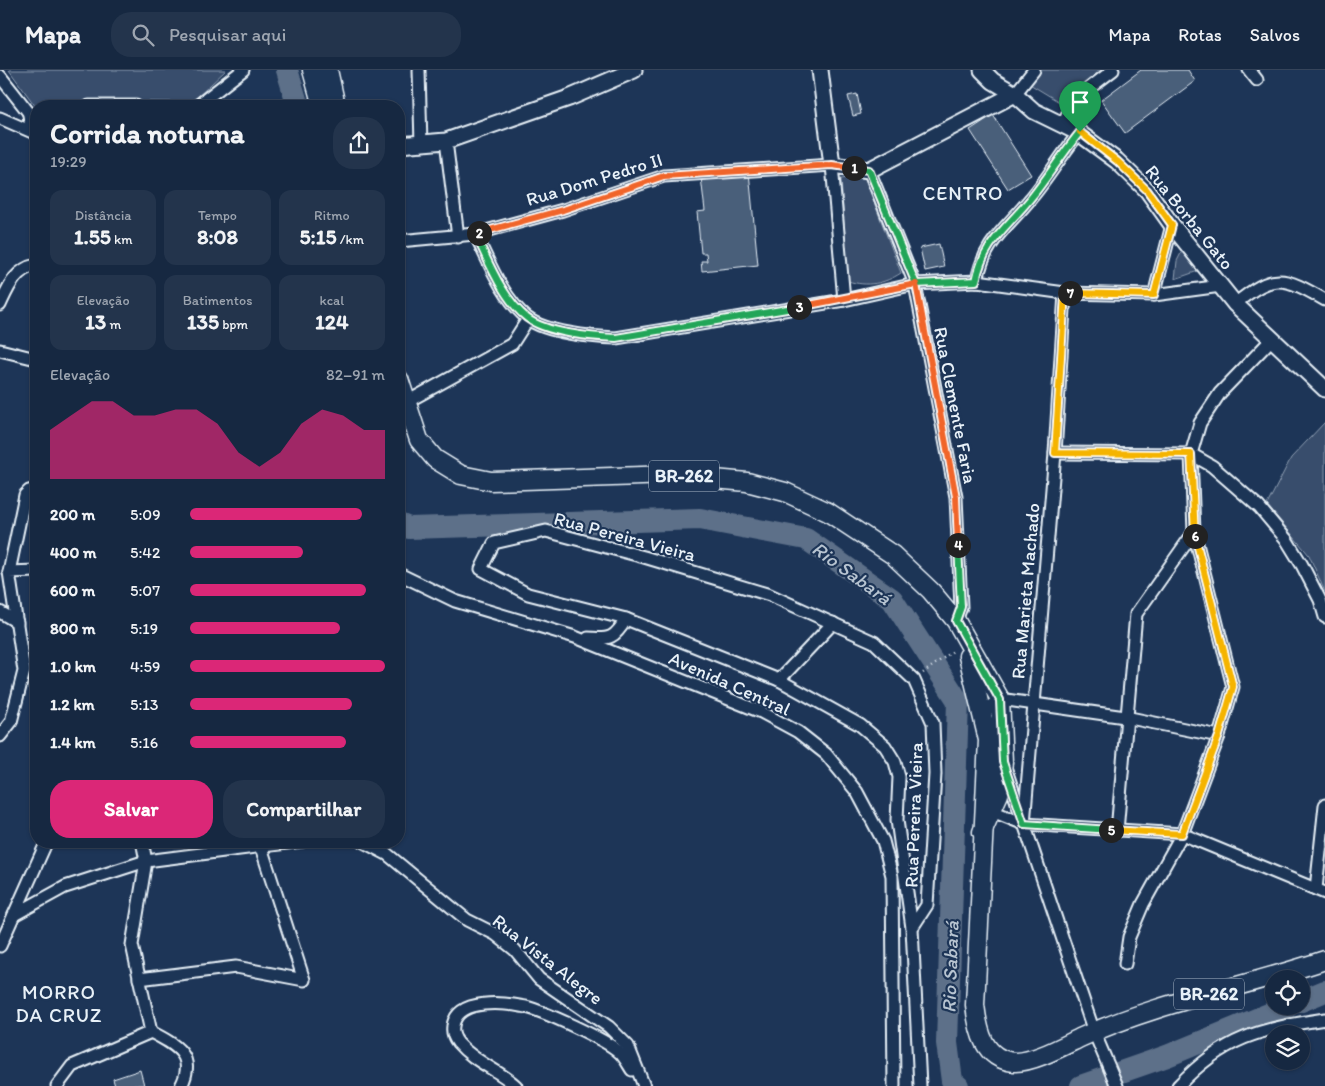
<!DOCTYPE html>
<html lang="pt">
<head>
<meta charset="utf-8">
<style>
  :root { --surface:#162841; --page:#23344c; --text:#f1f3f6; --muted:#9ea6b1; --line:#35445a; --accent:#db2777 }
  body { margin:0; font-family:Itim,sans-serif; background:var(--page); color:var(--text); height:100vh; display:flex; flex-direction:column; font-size:19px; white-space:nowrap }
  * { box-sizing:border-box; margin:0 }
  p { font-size:16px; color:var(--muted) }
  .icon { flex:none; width:28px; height:28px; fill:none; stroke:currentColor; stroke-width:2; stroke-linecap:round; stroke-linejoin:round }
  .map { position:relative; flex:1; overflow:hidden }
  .drawer { position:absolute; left:30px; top:30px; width:375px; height:748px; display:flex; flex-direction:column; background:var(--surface); border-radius:20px; box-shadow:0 1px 4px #0004,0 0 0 1px var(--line) }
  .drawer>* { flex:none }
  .fabs { position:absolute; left:1265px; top:900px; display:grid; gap:10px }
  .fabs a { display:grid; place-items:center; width:45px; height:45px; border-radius:50%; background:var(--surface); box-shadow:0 1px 4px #0004,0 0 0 1px var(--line); font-size:25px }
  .pin { position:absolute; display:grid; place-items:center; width:42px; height:42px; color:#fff; margin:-51px -21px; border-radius:50% 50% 50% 0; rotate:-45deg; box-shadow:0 0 5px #0007 }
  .pin .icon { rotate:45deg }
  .km { position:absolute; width:25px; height:25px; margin:-12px; border-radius:50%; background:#222; color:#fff; font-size:14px; line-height:25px; text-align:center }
  .round { display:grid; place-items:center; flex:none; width:52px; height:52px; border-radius:20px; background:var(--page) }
  .headline { display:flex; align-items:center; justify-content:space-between; height:85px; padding:0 20px }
  h1 { font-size:28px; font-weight:700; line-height:38px }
  .stats { display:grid; grid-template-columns:repeat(3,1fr); gap:8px; height:85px; padding:5px 20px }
  .stats div { display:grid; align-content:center; border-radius:12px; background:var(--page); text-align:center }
  .stats b { font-size:21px; font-weight:700 }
  .stats small { font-size:14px; font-weight:400 }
  .stats p { font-size:14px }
  .chart { height:140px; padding:10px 20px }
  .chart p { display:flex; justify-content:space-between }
  .chart svg { width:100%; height:90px; margin-top:5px; fill:var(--accent); opacity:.7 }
  .action { display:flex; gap:10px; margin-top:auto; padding:10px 20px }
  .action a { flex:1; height:58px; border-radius:20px; background:var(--accent); color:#fff; font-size:20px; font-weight:700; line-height:58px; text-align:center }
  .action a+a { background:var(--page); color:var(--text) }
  ul { padding:0 20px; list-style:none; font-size:16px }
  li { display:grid; grid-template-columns:80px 60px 1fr; align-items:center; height:38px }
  li i { height:12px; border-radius:6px; background:var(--accent) }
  header { display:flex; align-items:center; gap:30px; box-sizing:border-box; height:70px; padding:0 25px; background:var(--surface); border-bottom:1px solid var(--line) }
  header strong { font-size:24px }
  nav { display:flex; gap:28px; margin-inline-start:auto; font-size:18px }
  .search { width:350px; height:45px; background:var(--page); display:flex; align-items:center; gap:12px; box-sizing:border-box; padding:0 18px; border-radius:20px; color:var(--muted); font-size:19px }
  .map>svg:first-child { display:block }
</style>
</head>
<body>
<header>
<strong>Mapa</strong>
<div class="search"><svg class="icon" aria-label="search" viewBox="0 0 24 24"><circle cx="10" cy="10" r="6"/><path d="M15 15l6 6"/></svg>Pesquisar aqui</div>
<nav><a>Mapa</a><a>Rotas</a><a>Salvos</a></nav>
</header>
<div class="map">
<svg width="1325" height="1016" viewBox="0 0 1325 1016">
  <rect width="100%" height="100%" fill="#1d3557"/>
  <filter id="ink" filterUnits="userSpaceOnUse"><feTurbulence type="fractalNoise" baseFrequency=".02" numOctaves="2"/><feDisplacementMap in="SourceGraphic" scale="10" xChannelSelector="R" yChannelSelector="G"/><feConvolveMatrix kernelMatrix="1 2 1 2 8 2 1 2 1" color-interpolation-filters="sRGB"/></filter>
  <g filter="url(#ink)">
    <g fill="#374d6c" stroke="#909fb2">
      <path d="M9 0H226L192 32 102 31 67 36 36 37Z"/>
      <path d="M1040 0H1105L1061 33 1028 13Z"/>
      <path d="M864 106 901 203C884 214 867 217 848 211L841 109Z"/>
      <path d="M1184 177 1201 200 1175 209 1177 191Z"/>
      <path d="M1325 352V522L1309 485 1267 435 1291 388Z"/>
    </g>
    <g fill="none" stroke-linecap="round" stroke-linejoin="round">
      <g stroke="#5d7089" stroke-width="22">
        <path d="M287 0 298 36"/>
        <path d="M399 454 409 458 700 449 806 469 892 529 958 631 947 973 952 1011 958 1016"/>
        <path d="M1301 931 1325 921"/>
        <path d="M1081 1016 1167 986 1288 936"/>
      </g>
    </g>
    <g fill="#495e7a" stroke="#e8f1f8">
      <path d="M1141 0H1188L1195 11 1125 63 1101 30Z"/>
      <path d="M857 24 861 44 853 46 848 26Z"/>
      <path d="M993 45 1031 105 1008 119 970 60Z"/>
      <path d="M749 102 758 195 702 201 701 191H707L706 183H701L697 142 705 141 701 107Z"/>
      <path d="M939 174 944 197 925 201 920 178Z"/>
      <path d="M140 1000 144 1015 115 1016 113 1009Z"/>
    </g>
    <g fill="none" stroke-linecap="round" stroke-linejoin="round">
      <defs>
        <g id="street">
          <path d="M419 0 421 75"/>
          <path d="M1249 0 1257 10"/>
          <path d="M0 6 33 48"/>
          <path d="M1015 24 1034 0"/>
          <path d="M89 36H136"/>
          <path d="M197 36 243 0"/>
          <path d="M0 48 32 62 29 45 36 44"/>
          <path d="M1063 54 1074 30 1113 0"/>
          <path d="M446 71 458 167"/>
          <path d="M869 100 915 214 956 427 961 537 956 551"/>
          <path d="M475 164C489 192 502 227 527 248 546 263 593 267 616 268L844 230 915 214 977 211 1065 223 1154 225 1221 216"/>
          <path d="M399 171 475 164 563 140 664 106 832 95 844 230"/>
          <path d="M977 211C984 171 1007 158 1031 128 1048 108 1062 84 1079 63"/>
          <path d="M1154 225 1172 155"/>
          <path d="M1235 234C1274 202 1283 206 1325 230"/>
          <path d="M0 235C8 218 15 199 36 195"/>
          <path d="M0 280 36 289"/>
          <path d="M405 333 512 274 528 249"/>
          <path d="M1055 383 1191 384 1212 396 1259 437 1286 469 1302 495 1320 530 1325 547"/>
          <path d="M9 502 25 425 29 421 36 419"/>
          <path d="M399 504 455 531 575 567 761 642 798 662 826 684 857 722 883 771 892 806 894 1016"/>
          <path d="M0 542 17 552"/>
          <path d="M588 568C610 570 615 568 626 549"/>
          <path d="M779 610 833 553"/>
          <path d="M983 647 992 635 1000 629 1125 647 1219 666"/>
          <path d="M0 666 11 652 24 601 9 502 36 501"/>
          <path d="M1005 697 1094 962 1117 1016"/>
          <path d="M989 736 992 741 1024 754 1182 764 1325 823"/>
          <path d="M1024 754 1055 383 1065 223"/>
          <path d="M1117 761 1136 544 1194 462"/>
          <path d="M142 771 146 791 132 875 151 962"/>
          <path d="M362 771 387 784 467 850 495 864 515 880 539 909 609 957 628 976 644 1016"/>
          <path d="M1316 819 1325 735"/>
          <path d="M14 845 65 817 146 791 303 771"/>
          <path d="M912 858 927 835 935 704 933 653 914 610 874 572 770 525 644 487 546 461 494 473 481 499 528 524 626 549 779 610 860 655 885 676 895 692 899 707 897 750 912 858 920 1016"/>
          <path d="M0 876 47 771"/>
          <path d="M1125 894 1129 867 1143 834 1182 764 1219 666 1233 617 1194 462 1191 384 1200 353 1220 323 1271 270"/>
          <path d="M139 909 236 897 304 910 259 771"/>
          <path d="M151 962C176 975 197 986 181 1016"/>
          <path d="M57 1016 72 996 151 962"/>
          <path d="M516 1016C499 1000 474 992 458 973 454 968 452 962 453 956 457 927 506 933 526 937 543 941 607 970 619 982 624 986 628 994 632 1000"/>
          <path d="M1178 1016C1224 967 1260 959 1325 949"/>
        </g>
        <g id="secondary">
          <path d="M820 0 832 95 869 100 1015 24"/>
          <path d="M982 0 993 11 1015 24 1034 41 1079 63 1117 91 1147 120 1172 155 1235 234 1325 319"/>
          <path d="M399 75 446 71 569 28 634 0"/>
        </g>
        <g id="primary">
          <path d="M312 0 322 36"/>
          <path d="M328 0 336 36"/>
          <path d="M399 309 419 370 435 389 461 405 491 411 671 405 747 412 785 422 828 442 893 485 931 521 956 551 1000 629 1003 692 999 724 982 762"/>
          <path d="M968 586 988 670 975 935C978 960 983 989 1014 992 1033 993 1065 975 1082 967 1159 932 1245 917 1325 890"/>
        </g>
      </defs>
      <use href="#street" stroke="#e8f1f8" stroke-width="15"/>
      <use href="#secondary" stroke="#e8f1f8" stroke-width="19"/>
      <use href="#primary" stroke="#e8f1f8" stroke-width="21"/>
      <path stroke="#e8f1f8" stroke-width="2.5" stroke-dasharray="1 4" stroke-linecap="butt" d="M923 603 953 581"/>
      <use href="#street" stroke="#1d3557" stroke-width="11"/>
      <use href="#secondary" stroke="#1d3557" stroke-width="15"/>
      <use href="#primary" stroke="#1d3557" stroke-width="18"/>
    </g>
  </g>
  <g fill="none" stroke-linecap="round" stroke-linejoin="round" filter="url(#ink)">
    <defs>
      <path id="split-1" d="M854 98 869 100 916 214 976 211C984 171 1007 158 1031 128 1048 107 1062 84 1080 62"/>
      <path id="split-2" d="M479 163 563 140 664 106 832 95 854 98"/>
      <path id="split-3" d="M479 163 475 164C489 192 502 228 527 248 546 263 592 267 616 268L799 237"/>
      <path id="split-4" d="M799 237 916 214 956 427 958 475"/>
      <path id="split-5" d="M958 475 961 537 956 551 1000 630 1003 692 1024 754 1111 760"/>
      <path id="split-6" d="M1111 760 1182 764 1219 666 1233 617 1195 466"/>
      <path id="split-7" d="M1070 223H1065L1055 383 1191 384 1195 466"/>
      <path id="split-8" d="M1070 223 1154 225 1172 155 1147 120 1117 91 1080 62"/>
    </defs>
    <use href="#split-1" stroke="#fff" stroke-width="10"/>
    <use href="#split-2" stroke="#fff" stroke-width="10"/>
    <use href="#split-3" stroke="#fff" stroke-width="10"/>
    <use href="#split-4" stroke="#fff" stroke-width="10"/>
    <use href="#split-5" stroke="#fff" stroke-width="10"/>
    <use href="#split-6" stroke="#fff" stroke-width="10"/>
    <use href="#split-7" stroke="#fff" stroke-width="10"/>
    <use href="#split-8" stroke="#fff" stroke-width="10"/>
    <use href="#split-1" stroke="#22a559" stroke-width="6"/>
    <use href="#split-2" stroke="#f0652b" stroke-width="6"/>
    <use href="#split-3" stroke="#22a559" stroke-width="6"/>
    <use href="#split-4" stroke="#f0652b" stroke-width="6"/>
    <use href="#split-5" stroke="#22a559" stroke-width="6"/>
    <use href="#split-6" stroke="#f5b400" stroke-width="6"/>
    <use href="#split-7" stroke="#f5b400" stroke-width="6"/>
    <use href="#split-8" stroke="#f5b400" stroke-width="6"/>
  </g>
  <g text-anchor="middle" stroke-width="4.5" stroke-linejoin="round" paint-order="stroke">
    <g fill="#1d3557" stroke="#abb9c8" stroke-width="1">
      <rect x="649" y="390.5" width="70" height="31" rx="4"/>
      <rect x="1174" y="908.5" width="70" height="31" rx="4"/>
    </g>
    <g font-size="18" font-weight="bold" fill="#e8f1f8">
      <text x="684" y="412">BR-262</text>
      <text x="1209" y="930">BR-262</text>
    </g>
    <g font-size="19" fill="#e8f1f8" stroke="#1d3557">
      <text transform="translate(594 109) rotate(-17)" y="7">Rua Dom Pedro II</text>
      <text transform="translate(1190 147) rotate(51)" y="7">Rua Borba Gato</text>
      <text transform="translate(956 335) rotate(79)" y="7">Rua Clemente Faria</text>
      <text transform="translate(625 466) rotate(15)" y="7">Rua Pereira Vieira</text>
      <text transform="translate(1025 521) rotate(-85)" y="7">Rua Marieta Machado</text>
      <text transform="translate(730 613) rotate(24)" y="7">Avenida Central</text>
      <text transform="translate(913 745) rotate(-88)" y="7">Rua Pereira Vieira</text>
      <text transform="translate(548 889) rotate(38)" y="7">Rua Vista Alegre</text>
    </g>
    <g font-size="20" letter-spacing="1" fill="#e8f1f8" stroke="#1d3557">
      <text x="963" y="130">CENTRO</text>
      <text x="59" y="929">MORRO<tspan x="59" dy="23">DA CRUZ</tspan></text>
    </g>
    <g font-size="20" font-style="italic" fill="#b7c4d1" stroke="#1d3557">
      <text transform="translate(852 503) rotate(36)" y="7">Rio Sabará</text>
      <text transform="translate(950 897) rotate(-88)" y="7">Rio Sabará</text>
    </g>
  </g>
</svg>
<div class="fabs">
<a><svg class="icon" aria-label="locate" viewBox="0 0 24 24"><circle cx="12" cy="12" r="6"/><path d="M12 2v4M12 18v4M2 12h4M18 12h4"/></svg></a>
<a><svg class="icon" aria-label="layers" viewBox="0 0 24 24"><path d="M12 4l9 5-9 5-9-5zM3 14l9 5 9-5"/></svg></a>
</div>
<div class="pin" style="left:1080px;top:62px;background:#1e9e55"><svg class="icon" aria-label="arrive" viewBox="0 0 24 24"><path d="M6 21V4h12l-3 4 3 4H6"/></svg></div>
<b class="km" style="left:854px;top:98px">1</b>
<b class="km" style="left:479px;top:163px">2</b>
<b class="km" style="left:799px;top:237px">3</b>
<b class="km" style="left:958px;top:475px">4</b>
<b class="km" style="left:1111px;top:760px">5</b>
<b class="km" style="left:1195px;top:466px">6</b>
<b class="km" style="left:1070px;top:223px">7</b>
<section class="drawer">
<div class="headline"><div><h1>Corrida noturna</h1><p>19:29</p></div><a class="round"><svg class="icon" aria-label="share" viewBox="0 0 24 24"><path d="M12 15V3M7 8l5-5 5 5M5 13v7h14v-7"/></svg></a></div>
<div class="stats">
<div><p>Distância</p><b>1.55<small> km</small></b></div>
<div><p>Tempo</p><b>8:08</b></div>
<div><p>Ritmo</p><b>5:15<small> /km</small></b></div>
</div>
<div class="stats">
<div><p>Elevação</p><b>13<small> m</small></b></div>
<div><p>Batimentos</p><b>135<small> bpm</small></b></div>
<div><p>kcal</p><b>124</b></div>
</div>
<div class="chart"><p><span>Elevação</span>82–91 m</p>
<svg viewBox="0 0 160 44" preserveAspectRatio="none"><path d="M0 44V20L10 13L20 6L30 6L40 13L50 13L60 10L70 10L80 17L90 31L100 38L110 31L120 17L130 10L140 13L150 20L160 20V44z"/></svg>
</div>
<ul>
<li><b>200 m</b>5:09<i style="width:88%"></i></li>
<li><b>400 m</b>5:42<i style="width:58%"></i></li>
<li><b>600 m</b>5:07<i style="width:90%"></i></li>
<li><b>800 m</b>5:19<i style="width:77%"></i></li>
<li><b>1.0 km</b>4:59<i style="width:100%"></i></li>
<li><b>1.2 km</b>5:13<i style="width:83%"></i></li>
<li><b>1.4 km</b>5:16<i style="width:80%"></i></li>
</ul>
<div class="action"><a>Salvar</a><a>Compartilhar</a></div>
</section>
</div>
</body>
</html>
